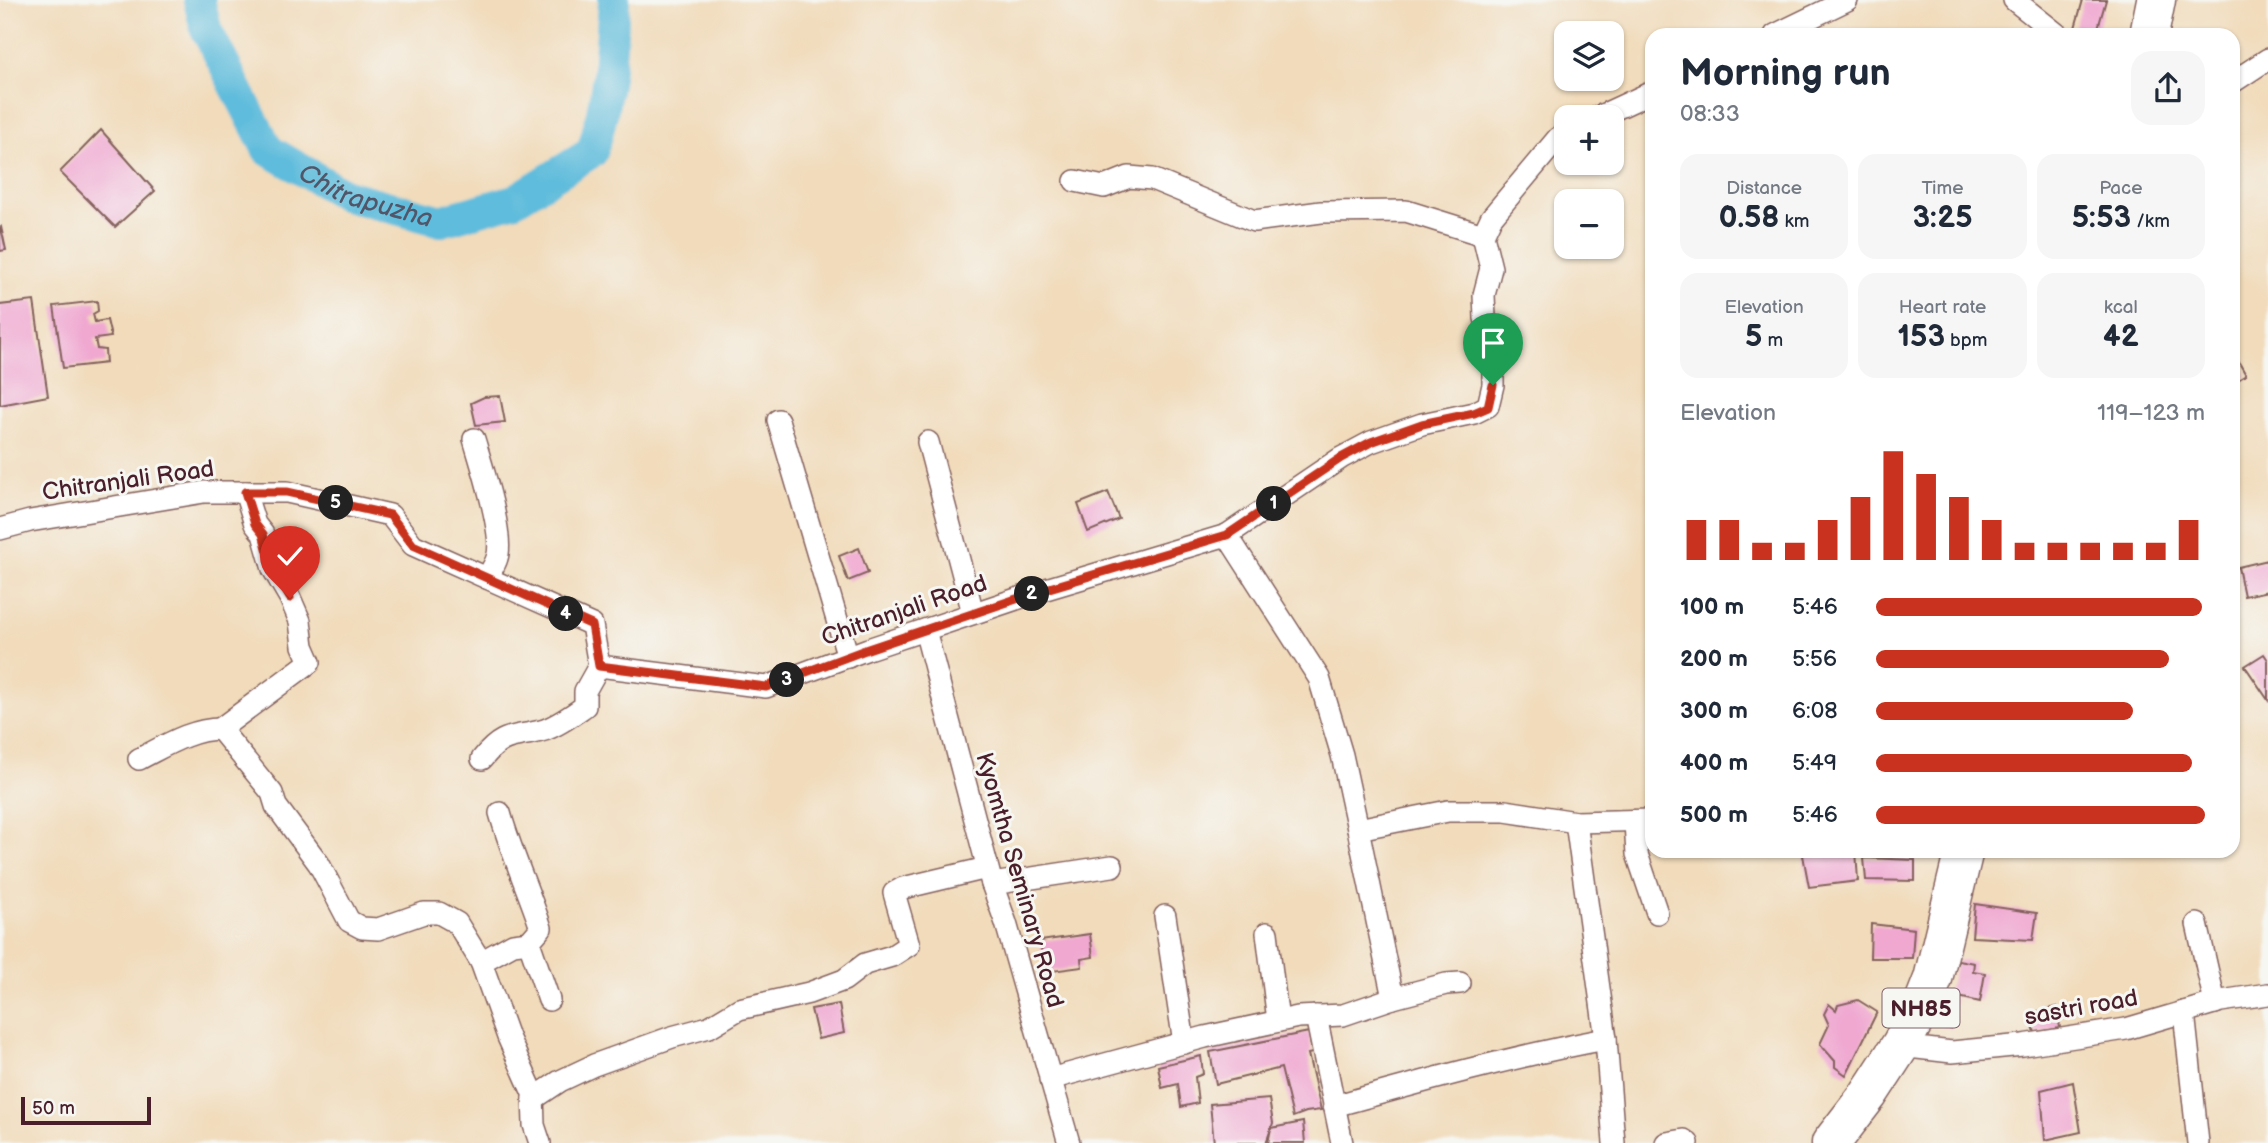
<!DOCTYPE html>
<html lang="en">
<head>
<meta charset="utf-8">
<style>
  :root { --surface:#fff; --page:#f6f6f7; --text:#1f2937; --muted:#747a83; --accent:#c8321e }
  body { margin:0; font-family:"Balsamiq Sans",sans-serif; background:var(--page); color:var(--text); height:100vh; display:flex; flex-direction:column; font-size:26px; white-space:nowrap }
  * { box-sizing:border-box; margin:0 }
  p { font-size:23px; color:var(--muted) }
  .icon { flex:none; width:38px; height:38px; fill:none; stroke:currentColor; stroke-width:2; stroke-linecap:round; stroke-linejoin:round }
  .map { position:relative; flex:1; overflow:hidden }
  .details { position:absolute; left:1645px; top:28px; width:595px; height:830px; display:flex; flex-direction:column; background:var(--surface); border-radius:21px; box-shadow:0 2px 5px #0004 }
  .details>* { flex:none }
  .controls { position:absolute; left:1554px; top:21px; display:grid; gap:14px }
  .controls a { display:grid; place-items:center; width:70px; height:70px; border-radius:14px; background:var(--surface); box-shadow:0 2px 5px #0004; font-size:35px }
  .scale { position:absolute; left:21px; bottom:18px; width:130px; box-sizing:border-box; padding-left:7px; border:4px solid #4a1f2b; border-top:0; font-size:19px; line-height:24px; white-space:nowrap; color:#4a1f2b; -webkit-text-stroke:5px #f6f6f2; paint-order:stroke }
  .pin { position:absolute; display:grid; place-items:center; width:60px; height:60px; color:#fff; margin:-72px -30px; border-radius:50% 50% 50% 0; rotate:-45deg; box-shadow:0 0 7px #0007 }
  .pin .icon { rotate:45deg }
  .km { position:absolute; width:35px; height:35px; margin:-18px; border-radius:50%; background:#222; color:#fff; font-size:19px; line-height:35px; text-align:center }
  .round { display:grid; place-items:center; flex:none; width:74px; height:74px; border-radius:21px; background:var(--page) }
  .head { display:flex; align-items:center; justify-content:space-between; height:119px; padding:0 35px }
  h1 { font-size:38px; font-weight:700; line-height:52px }
  .metrics { display:grid; grid-template-columns:repeat(3,1fr); gap:10px; height:119px; padding:7px 35px }
  .metrics div { display:grid; align-content:center; border-radius:18px; background:var(--page); text-align:center }
  .metrics b { font-size:30px; font-weight:700 }
  .metrics small { font-size:19px; font-weight:400 }
  .metrics p { font-size:19px }
  .chart { height:196px; padding:14px 35px }
  .chart p { display:flex; justify-content:space-between }
  .chart svg { width:100%; height:126px; margin-top:7px; stroke:var(--accent); stroke-width:6 }
  ul { padding:0 35px; list-style:none; font-size:23px }
  li { display:grid; grid-template-columns:112px 84px 1fr; align-items:center; height:52px }
  li i { height:18px; border-radius:9px; background:var(--accent) }
  .map>svg:first-child { display:block }
</style>
</head>
<body>
<div class="map">
<svg width="2268" height="1143" viewBox="0 0 2268 1143">
  <rect width="100%" height="100%" fill="#f6f6f2"/>
  <filter id="ink" filterUnits="userSpaceOnUse"><feTurbulence type="fractalNoise" baseFrequency=".0143" numOctaves="2"/><feDisplacementMap in="SourceGraphic" scale="14" xChannelSelector="R" yChannelSelector="G"/><feConvolveMatrix kernelMatrix="1 2 1 2 8 2 1 2 1" color-interpolation-filters="sRGB"/></filter>
  <filter id="wash" filterUnits="userSpaceOnUse"><feTurbulence type="fractalNoise" baseFrequency=".00686" numOctaves="4" result="noise"/><feDisplacementMap in="SourceGraphic" scale="28" xChannelSelector="R" yChannelSelector="G"/><feGaussianBlur stdDeviation="1.57" result="paint"/><feColorMatrix in="noise" values="0 0 0 0 0 0 0 0 0 0 0 0 0 0 0 0 0 1.4 0 .05"/><feComposite in="paint" operator="in"/></filter>
  <g filter="url(#wash)">
    <rect width="100%" height="100%" fill="#f1dbbb"/>
    <g fill="none" stroke-linecap="round" stroke-linejoin="round">
      <path stroke="#5ebcdc" stroke-width="32" id="s1" d="M199 0 206 29 268 150 345 195 441 221 515 200 592 152C608 102 611 52 614 0"/>
    </g>
    <g id="blocks">
      <g fill="#f0a8d1">
        <path d="M2083 0H2106L2096 35H2073Z"/>
        <path d="M101 130 155 191 115 227 60 172Z"/>
        <path d="M1 227 6 250 0 251V228Z"/>
        <path d="M34 301 48 396 0 405V305Z"/>
        <path d="M97 301 98 311 93 314 95 322 107 320 111 337 95 339 97 349 105 350 106 363 63 368 54 306Z"/>
        <path d="M2233 352 2246 375 2233 383Z"/>
        <path d="M500 396 505 422 476 425 471 403 484 397Z"/>
        <path d="M1108 492 1119 519 1088 532 1078 504Z"/>
        <path d="M859 548 868 573 848 581 839 556Z"/>
        <path d="M2268 560V591L2244 596 2238 567Z"/>
        <path d="M2264 654 2268 660V700L2245 666Z"/>
        <path d="M1802 850H1856L1858 881 1809 887Z"/>
        <path d="M1864 858 1915 860V881L1866 880Z"/>
        <path d="M1975 904 2037 913 2033 940 1972 937Z"/>
        <path d="M1871 924 1914 929 1912 958H1870Z"/>
        <path d="M1090 934 1093 957 1081 959 1082 967 1045 972 1040 941Z"/>
        <path d="M1958 960 1974 963 1973 971 1985 973 1980 1002 1946 994Z"/>
        <path d="M1945 997 1955 999 1951 1029 1932 1021Z"/>
        <path d="M1858 1000 1877 1012 1846 1075 1835 1067V1061L1820 1044 1829 1025 1824 1014 1829 1004 1836 1010 1838 1005Z"/>
        <path d="M839 1004 844 1033 818 1039 811 1009Z"/>
        <path d="M2057 1007 2060 1028 2035 1033 2030 1013Z"/>
        <path d="M1309 1032 1312 1053 1308 1054 1321 1110 1306 1112 1293 1117 1281 1068 1216 1084 1210 1052Z"/>
        <path d="M1201 1056 1203 1074 1195 1077 1198 1103 1181 1107 1178 1084 1162 1088 1158 1066Z"/>
        <path d="M2073 1082 2081 1132 2045 1140 2041 1090Z"/>
        <path d="M1269 1099 1273 1123 1266 1143H1214L1210 1104Z"/>
        <path d="M1303 1122 1305 1143H1268L1271 1128Z"/>
      </g>
    </g>
  </g>
  <g filter="url(#ink)">
    <use href="#blocks" fill-opacity="0" stroke="#84615d" stroke-width="2"/>
    <g fill="none" stroke-linecap="round" stroke-linejoin="round">
      <defs>
        <g id="street">
          <path d="M2014 0 2058 35"/>
          <path d="M1775 35 1847 0"/>
          <path d="M2233 82 2268 59"/>
          <path d="M1598 117 1652 92"/>
          <path d="M1075 181 1104 187 1129 177 1152 179 1254 221 1321 212 1406 211 1483 235"/>
          <path d="M778 420 848 657"/>
          <path d="M474 439C481 463 505 536 497 558 495 565 490 572 487 578"/>
          <path d="M928 442 973 613"/>
          <path d="M245 492 255 524 263 534 273 569 290 598 300 621 303 646 310 662 220 729 272 793 276 806 319 864 349 921 362 928 378 929 424 913H439L457 923 481 962 508 1037 533 1093 534 1125 540 1143"/>
          <path d="M0 529 30 521 204 492H287L390 515 413 545 592 625 599 666 766 687 868 649 1046 589 1227 535 1319 678 1342 755 1358 829 1448 811H1505L1576 822 1652 820"/>
          <path d="M1227 535 1341 458 1371 442 1422 424 1474 413 1488 406 1493 385V346L1485 318 1484 295 1491 268 1483 235 1491 218 1558 138 1566 134"/>
          <path d="M925 630 992 884 1006 923 1069 1143"/>
          <path d="M139 759C165 746 191 729 220 729"/>
          <path d="M482 759C503 733 512 738 541 731 556 727 572 715 585 706V691L599 666"/>
          <path d="M1576 822 1606 1039"/>
          <path d="M1635 822 1637 854 1657 913"/>
          <path d="M992 884 1112 866"/>
          <path d="M1165 916 1184 1043"/>
          <path d="M2197 924 2215 1003"/>
          <path d="M1267 933 1278 1021"/>
          <path d="M529 942 549 1000"/>
          <path d="M481 962 513 944 529 942 541 928C528 889 511 852 500 813"/>
          <path d="M1393 998 1446 984 1460 983"/>
          <path d="M2184 1012 2198 1143"/>
          <path d="M1316 1016 1342 1143"/>
          <path d="M1900 1046 1952 1052 2023 1045 2126 1029 2221 1001 2268 994"/>
          <path d="M1050 1079 1205 1037 1298 1017 1343 1015 1393 998 1358 829"/>
          <path d="M533 1099 560 1081 594 1065 672 1037 709 1027 739 1009 809 993 844 980 865 964 892 956 909 945 894 893 903 888 987 868"/>
          <path d="M1334 1106C1424 1081 1514 1056 1606 1039L1614 1143"/>
          <path d="M1666 1143 1684 1140 1688 1143"/>
        </g>
        <g id="highway">
          <path d="M2149 35 2156 0"/>
          <path d="M1831 1143 1868 1095 1900 1046 1922 1007 1933 979 1964 850"/>
        </g>
      </defs>
      <use href="#street" stroke="#84615d" stroke-width="24"/>
      <use href="#highway" stroke="#84615d" stroke-width="41"/>
      <use href="#street" stroke="#fff" stroke-width="21"/>
      <use href="#highway" stroke="#fff" stroke-width="38"/>
    </g>
  </g>
  <g fill="none" stroke-linecap="round" stroke-linejoin="round" filter="url(#ink)">
    <defs>
      <path id="route" d="M290 598 273 569 263 534 255 524 245 492H287L390 515 413 545 592 625 599 666 766 687 868 649 1046 589 1227 535 1341 458 1371 442 1422 424 1474 413 1488 407 1493 385"/>
    </defs>
    <use href="#route" stroke="#fff" stroke-width="14"/>
    <use href="#route" stroke="#c8321e" stroke-width="9"/>
  </g>
  <g text-anchor="middle" stroke-width="6" stroke-linejoin="round" paint-order="stroke">
    <rect fill="#f6f6f2" stroke="#7e6067" stroke-width="2" x="1882.5" y="988.5" width="77" height="39" rx="5"/>
    <g font-size="23" font-weight="bold" fill="#4a1f2b">
      <text x="1921" y="1016">NH85</text>
    </g>
    <g font-size="24" fill="#4a1f2b" stroke="#f6f6f2">
      <text transform="translate(128 480) rotate(-8)" y="8">Chitranjali Road</text>
      <text transform="translate(904 610) rotate(-19)" y="8">Chitranjali Road</text>
      <text transform="translate(1020 880) rotate(74)" y="8">Kyomtha Seminary Road</text>
      <text transform="translate(2081 1007) rotate(-10)" y="8">sastri road</text>
    </g>
    <g font-size="26" font-style="italic" fill="#515669" stroke="#f6f6f2">
      <text dy="9" stroke="none"><textPath href="#s1" startOffset="275">Chitrapuzha</textPath></text>
    </g>
  </g>
</svg>
<div class="controls">
<a><svg class="icon" aria-label="layers" viewBox="0 0 24 24"><path d="M12 4l9 5-9 5-9-5zM3 14l9 5 9-5"/></svg></a>
<a>+</a>
<a>−</a>
</div>
<div class="scale">50 m</div>
<div class="pin" style="left:1493px;top:385px;background:#1e9e55"><svg class="icon" aria-label="arrive" viewBox="0 0 24 24"><path d="M6 21V4h12l-3 4 3 4H6"/></svg></div>
<div class="pin" style="left:290px;top:598px;background:#d93025"><svg class="icon" aria-label="check" viewBox="0 0 24 24"><path d="M5 12l5 5 9-10"/></svg></div>
<b class="km" style="left:1274px;top:504px">1</b>
<b class="km" style="left:1032px;top:594px">2</b>
<b class="km" style="left:787px;top:680px">3</b>
<b class="km" style="left:566px;top:614px">4</b>
<b class="km" style="left:336px;top:503px">5</b>
<section class="details">
<div class="head"><div><h1>Morning run</h1><p>08:33</p></div><a class="round"><svg class="icon" aria-label="share" viewBox="0 0 24 24"><path d="M12 15V3M7 8l5-5 5 5M5 13v7h14v-7"/></svg></a></div>
<div class="metrics">
<div><p>Distance</p><b>0.58<small> km</small></b></div>
<div><p>Time</p><b>3:25</b></div>
<div><p>Pace</p><b>5:53<small> /km</small></b></div>
</div>
<div class="metrics">
<div><p>Elevation</p><b>5<small> m</small></b></div>
<div><p>Heart rate</p><b>153<small> bpm</small></b></div>
<div><p>kcal</p><b>42</b></div>
</div>
<div class="chart"><p><span>Elevation</span>119–123 m</p>
<svg viewBox="0 0 160 44" preserveAspectRatio="none"><path d="M5 44V30M15 44V30M25 44V38M35 44V38M45 44V30M55 44V22M65 44V6M75 44V14M85 44V22M95 44V30M105 44V38M115 44V38M125 44V38M135 44V38M145 44V38M155 44V30"/></svg>
</div>
<ul>
<li><b>100 m</b>5:46<i style="width:99%"></i></li>
<li><b>200 m</b>5:56<i style="width:89%"></i></li>
<li><b>300 m</b>6:08<i style="width:78%"></i></li>
<li><b>400 m</b>5:49<i style="width:96%"></i></li>
<li><b>500 m</b>5:46<i style="width:100%"></i></li>
</ul>
</section>
</div>
</body>
</html>
